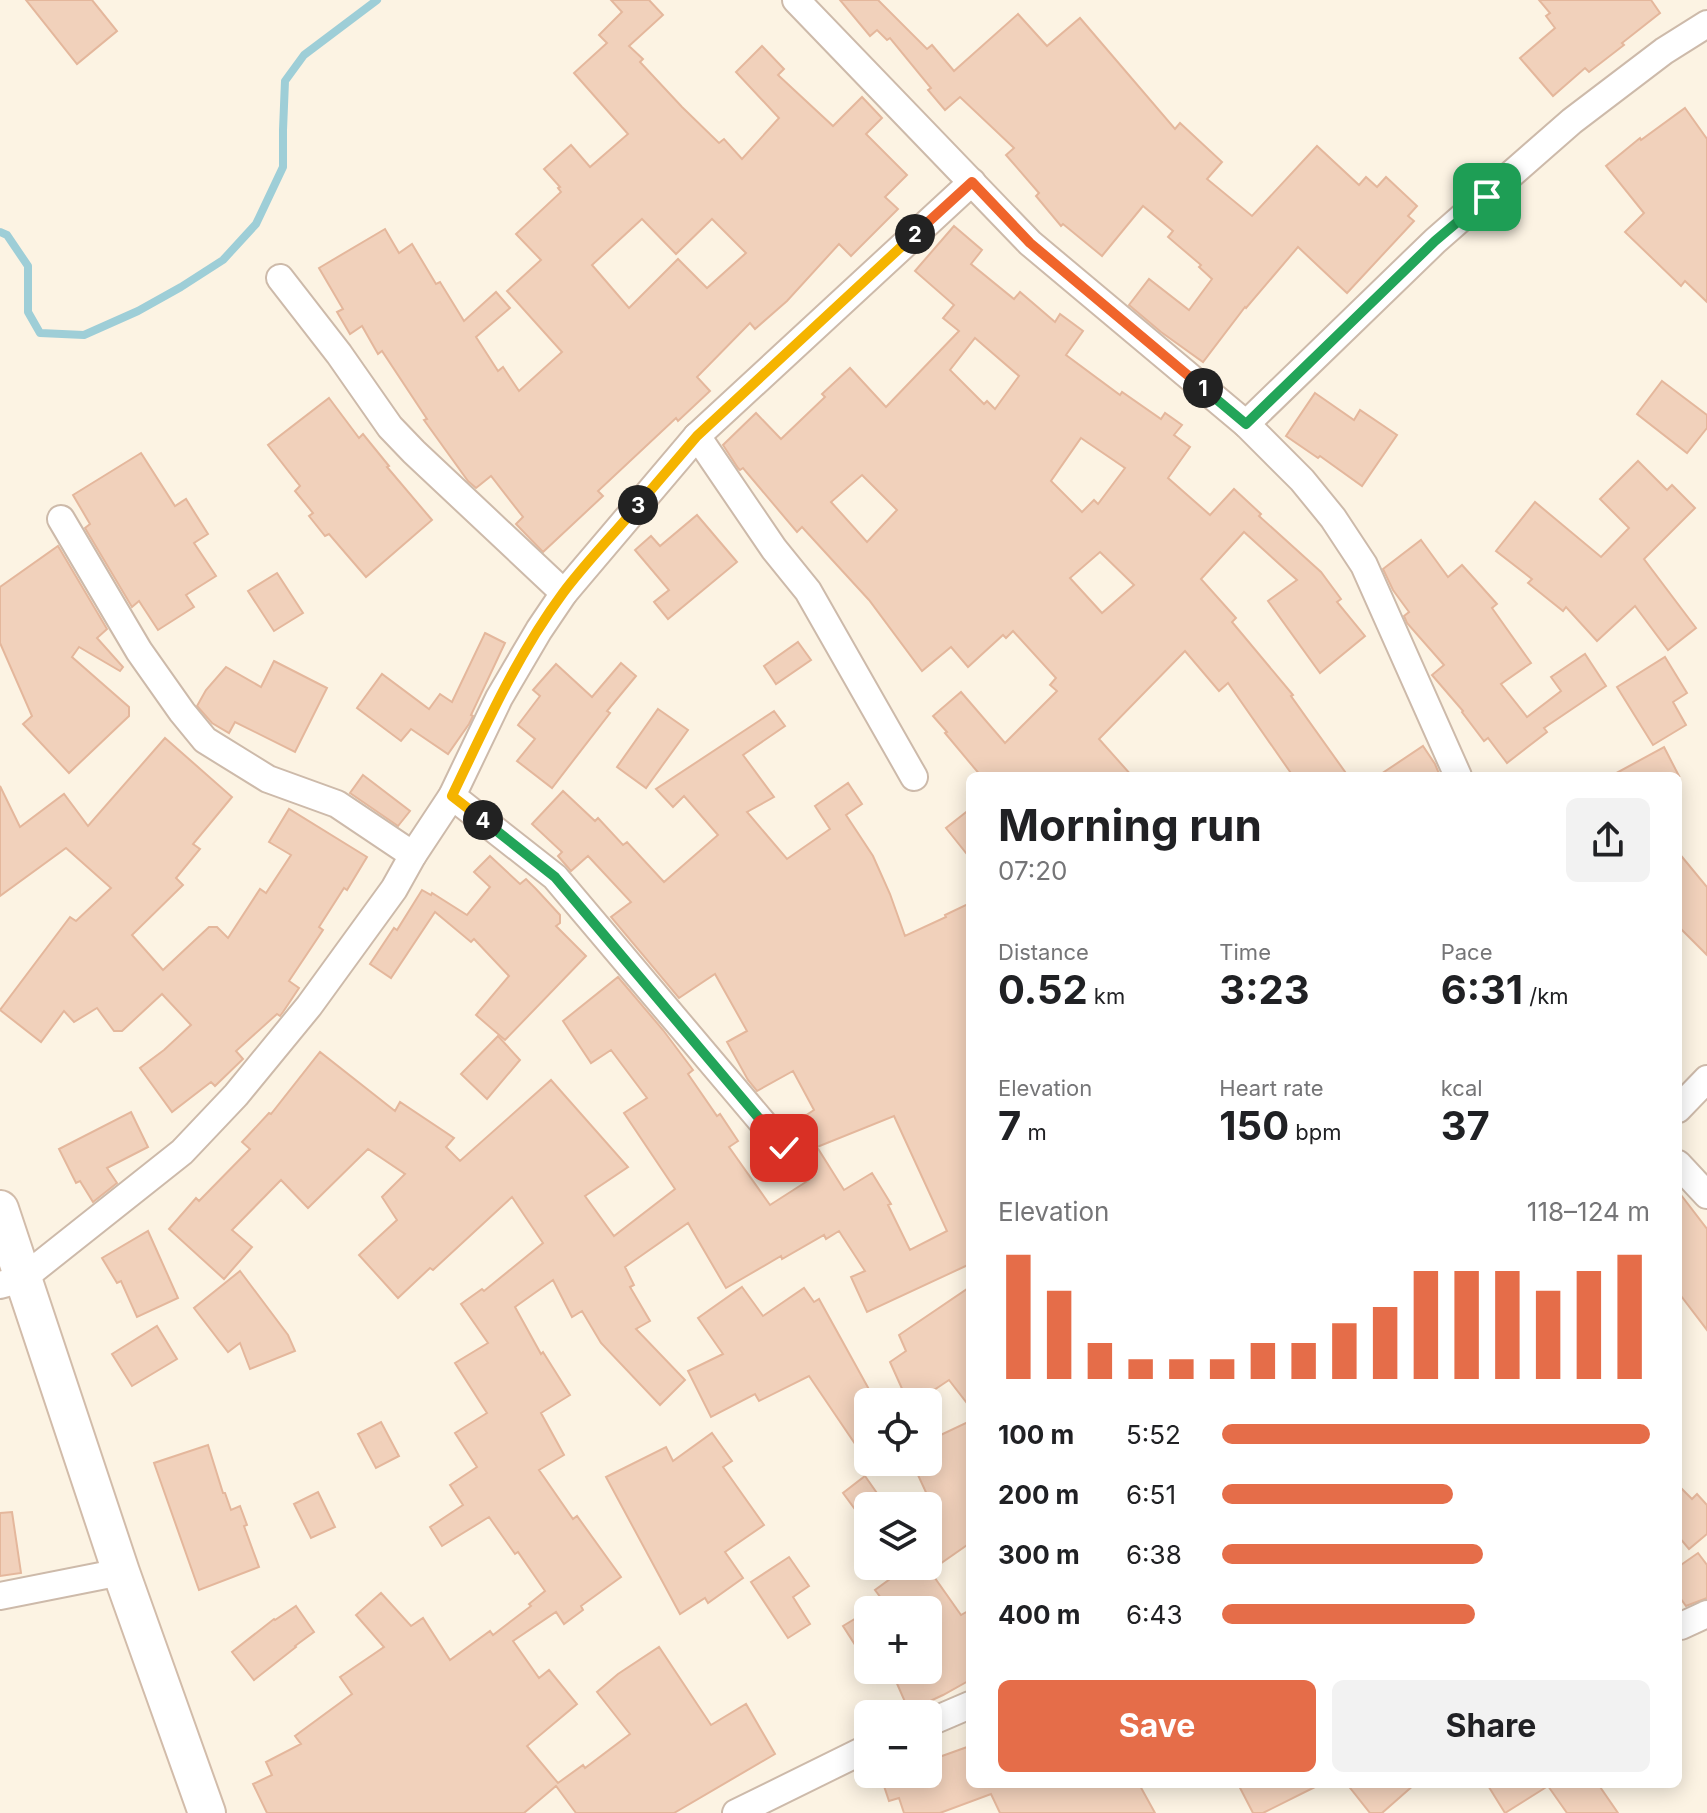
<!DOCTYPE html>
<html lang="en">
<head>
<meta charset="utf-8">
<style>
  :root { --surface:#fff; --page:#f2f2f2; --text:#202124; --muted:#757577; --accent:#e56d49 }
  body { margin:0; font-family:Inter,sans-serif; background:var(--page); color:var(--text); height:100vh; display:flex; flex-direction:column; font-size:30px; white-space:nowrap }
  * { box-sizing:border-box; margin:0 }
  p { font-size:26px; color:var(--muted) }
  .icon { flex:none; width:44px; height:44px; fill:none; stroke:currentColor; stroke-width:2; stroke-linecap:round; stroke-linejoin:round }
  .map { position:relative; flex:1; overflow:hidden }
  .side { position:absolute; left:966px; top:772px; width:716px; height:1016px; display:flex; flex-direction:column; background:var(--surface); border-radius:12px; box-shadow:0 4px 20px #0003 }
  .side>* { flex:none }
  .controls { position:absolute; left:854px; top:1388px; display:grid; gap:16px }
  .controls a { display:grid; place-items:center; width:88px; height:88px; border-radius:12px; background:var(--surface); box-shadow:0 4px 20px #0003; font-size:40px }
  .pin { position:absolute; display:grid; place-items:center; width:68px; height:68px; color:#fff; margin:-34px; border-radius:16px; box-shadow:0 4px 12px #0006 }
  .km { position:absolute; width:40px; height:40px; margin:-20px; border-radius:50%; background:#222; color:#fff; font-size:22px; line-height:40px; text-align:center }
  .round { display:grid; place-items:center; flex:none; width:84px; height:84px; border-radius:12px; background:var(--page) }
  .head { display:flex; align-items:center; justify-content:space-between; height:136px; padding:0 32px }
  h1 { font-size:44px; font-weight:700; line-height:60px }
  .figures { display:grid; grid-template-columns:repeat(3,1fr); gap:12px; height:136px; padding:8px 32px }
  .figures div { display:grid; align-content:center }
  .figures b { font-size:40px; font-weight:700 }
  .figures small { font-size:22px; font-weight:400 }
  .figures p { font-size:22px }
  .chart { height:224px; padding:16px 32px }
  .chart p { display:flex; justify-content:space-between }
  .chart svg { width:100%; height:144px; margin-top:8px; stroke:var(--accent); stroke-width:6 }
  .button { display:flex; gap:16px; margin-top:auto; padding:16px 32px }
  .button a { flex:1; height:92px; border-radius:12px; background:var(--accent); color:#fff; font-size:32px; font-weight:700; line-height:92px; text-align:center }
  .button a+a { background:var(--page); color:var(--text) }
  ul { padding:0 32px; list-style:none; font-size:26px }
  li { display:grid; grid-template-columns:128px 96px 1fr; align-items:center; height:60px }
  li i { height:20px; border-radius:10px; background:var(--accent) }
  .map>svg:first-child { display:block }
</style>
</head>
<body>
<div class="map">
<svg width="1707" height="1813" viewBox="0 0 1707 1813">
  <rect width="100%" height="100%" fill="#fcf3e3"/>
  <g fill="none" stroke-linecap="round" stroke-linejoin="round">
    <path stroke="#9eced7" stroke-width="8" d="M0 232 7 235 28 266V312L40 333 84 335 138 311 181 287 223 260 256 224 283 167V130L285 81 304 55 377 0"/>
  </g>
  <g fill="#f1d1bb" stroke="#e4b79c" stroke-width="2" fill-rule="evenodd">
    <path d="M26 0H92L117 31 77 64Z"/>
    <path d="M611 0H649L663 15 629 46 643 59 640 62 682 107 719 143 724 139 742 159 779 118 736 72 762 46 784 69 778 75 833 126 862 97 882 118 866 134 907 175 885 197 898 209 851 256 839 244 787 301 755 329 750 323 697 377 710 391 678 421 676 418 598 491 603 496 543 552 516 524 523 517 491 476 476 488 468 481 424 420 427 419 382 351 378 354 362 326 350 334 337 312 343 309 319 268 385 229 399 253 412 244 436 284 440 282 464 321 496 292 510 308 476 337 498 371 503 367 519 391 562 352 507 291 541 260 516 234 561 192 558 188 560 187 544 169 571 145 590 167 628 134 574 73 607 43 599 35 622 12ZM642 219 676 254 712 219 746 253 707 288 678 259 629 308 592 265Z"/>
    <path d="M840 0H878L927 49 932 45 954 71 1018 14 1047 46 1080 18 1175 129 1180 123 1222 162 1207 179 1252 216 1317 146 1359 185 1366 177 1377 187 1386 177 1417 206 1408 216 1414 221 1347 293 1298 247 1246 308 1245 307 1203 362 1161 332 1129 305 1149 279 1189 310 1212 279 1199 267 1201 265 1168 237 1173 231 1143 206 1102 256 1063 224 1061 226 1036 196 1039 193 1006 155 1014 148 960 97 945 110 928 90 931 88 890 38 887 40 877 30 870 36Z"/>
    <path d="M1539 0H1651L1660 13 1622 43 1624 45 1589 72 1585 68 1553 96 1520 58 1555 28 1546 16 1550 13Z"/>
    <path d="M1685 108 1707 139V302L1685 281 1681 286 1625 232 1644 213 1606 166 1640 138 1641 140Z"/>
    <path d="M954 226 982 250 971 264 1014 299 1020 292 1055 322 1060 314 1083 331 1066 355 1120 395 1122 392 1161 419 1165 413 1182 425 1174 435 1190 447 1168 478 1210 515 1234 489 1261 514 1259 516 1321 572 1341 599 1337 602 1365 636 1320 673 1268 601 1297 580 1244 532 1201 579 1236 618 1232 622 1293 695 1291 696 1348 776H1293L1228 683 1219 691 1185 651 1099 739 1132 776H981L945 733 947 732 933 716 961 692 1005 743 1057 691 1050 685 1056 678 1013 631 1006 638 1003 635 968 667 951 647 922 671 869 600 802 527 797 532 743 468 740 470 738 468 723 445 756 413 781 439 825 397 822 394 850 368 886 407 959 331 943 318 954 305 915 271ZM975 338 1019 376 995 409 987 401 984 404 950 370ZM1081 438 1125 468 1098 504 1094 500 1082 512 1051 481ZM862 475 897 510 867 542 831 502ZM1100 552 1134 585 1102 613 1070 578Z"/>
    <path d="M1662 381 1707 415V428L1687 453 1637 414Z"/>
    <path d="M1315 393 1354 420 1360 410 1397 435 1362 486 1320 456 1318 458 1286 436Z"/>
    <path d="M329 398 359 438 363 434 389 466 387 467 432 520 366 577 329 534 325 536 309 516 313 513 295 491 300 486 268 445Z"/>
    <path d="M141 453 175 506 186 499 208 534 194 543 216 576 186 595 194 607 158 630 139 601 132 607 85 528 90 524 73 495Z"/>
    <path d="M1638 461 1667 490 1672 485 1695 508 1644 559 1696 628 1668 650 1635 606 1597 641 1566 607 1563 611 1528 583 1532 579 1496 551 1535 502 1601 557 1629 528 1600 499Z"/>
    <path d="M697 515 737 562 668 619 654 602 669 590 635 550 651 536 660 546Z"/>
    <path d="M1421 540 1448 577 1462 565 1497 604 1492 608 1531 663 1501 684 1527 717 1561 691 1551 677 1585 654 1606 686 1544 728 1547 732 1507 763 1488 738 1484 741 1462 712 1463 711 1432 675 1444 665 1407 623 1404 616 1409 612 1393 590 1383 569Z"/>
    <path d="M58 546 107 629 97 638 123 667 120 671 79 647 72 657 129 707V716L69 773 23 724 32 716 0 643V587Z"/>
    <path d="M277 573 303 613 274 631 248 591Z"/>
    <path d="M485 633 505 643 471 715 473 716 469 724 448 754 411 729 401 741 357 708 382 674 429 709 440 694 452 702Z"/>
    <path d="M798 642 811 660 776 684 764 666Z"/>
    <path d="M1665 657 1687 693 1673 702 1686 725 1653 745 1617 687Z"/>
    <path d="M274 661 327 688 295 752 235 722 229 733 212 723 197 706 206 690 226 667 261 687Z"/>
    <path d="M621 663 636 676 607 711 610 713 552 788 517 761 535 739 518 725 540 696 533 690 556 664 592 697Z"/>
    <path d="M658 709 688 730 646 788 617 767Z"/>
    <path d="M774 711 785 726 743 755 774 797 747 812 787 859 830 829 815 806 848 783 862 804 846 815 873 856 890 894 905 936 946 917 945 915 970 903V1264L867 1312 851 1277 865 1271 839 1231 826 1239 824 1235 782 1259 781 1256 726 1288 688 1223 625 1267 634 1285 630 1287 650 1321 636 1329 685 1380 660 1405 601 1343 582 1311 572 1317 553 1280 515 1307 541 1354 543 1352 570 1395 541 1413 564 1455 539 1470 573 1519 577 1516 621 1577 581 1606 583 1610 564 1624 556 1612 513 1641 539 1678 549 1670 577 1704 527 1746 558 1783 583 1765 585 1768 630 1734 597 1692 618 1674 659 1647 711 1725 746 1704 775 1754 674 1813H576L556 1786 524 1813H267L253 1784 272 1775 266 1762 301 1744 295 1736 352 1694 340 1677 384 1647 356 1615 381 1593 411 1626 423 1618 450 1660 490 1631 493 1635 531 1606 529 1604 545 1591 518 1552 515 1554 489 1517 442 1546 430 1527 463 1505 450 1485 477 1467 455 1433 487 1413 455 1363 488 1343 461 1304 482 1289 484 1291 543 1243 512 1197 433 1270 430 1268 398 1298 359 1255 397 1220 382 1197 405 1174 368 1149 308 1208 281 1180 232 1230 252 1247 224 1279 169 1229 196 1198 199 1201 250 1149 242 1142 269 1113 271 1114 320 1052 395 1111 400 1102 454 1138 446 1147 460 1161 551 1080 628 1167 585 1196 614 1236 675 1189 624 1113 647 1098 611 1050 591 1063 563 1021 618 977 663 1030 693 1070 688 1074 717 1116 720 1114 738 1141 729 1147 770 1205 809 1180 795 1159 799 1153 800 1144 788 1127 814 1110 793 1071 757 1091 748 1080 727 1042 747 1031 715 974 679 998 611 917 631 902 588 856 571 871 558 856 562 852 532 824 563 791 595 821 598 818 623 845 627 842 664 882 718 835 684 796 673 807 656 789ZM894 1116 947 1231 910 1250 888 1205 891 1204 872 1173 844 1190 817 1147Z"/>
    <path d="M165 738 232 797 193 844 200 849 176 878 183 885 132 935 163 970 209 927H217L228 938 260 889 266 893 291 855 269 842 289 809 367 857 347 890 344 888 319 927 323 930 289 981 299 988 283 1012 280 1016 277 1014 236 1051 243 1059 215 1086 211 1082 172 1112 140 1068 164 1050 191 1025 162 994 122 1031H114L97 1008 74 1022 64 1011 41 1042 0 1010 70 917 76 921 111 888 66 848 0 896V786L20 827 64 794 88 826Z"/>
    <path d="M1423 746 1435 764 1440 776H1378Z"/>
    <path d="M1664 747 1679 776H1611Z"/>
    <path d="M363 775 410 811 398 826 350 793Z"/>
    <path d="M970 809V858L946 828Z"/>
    <path d="M1678 852 1707 887V955L1678 926Z"/>
    <path d="M490 856 520 884 526 879 536 889 560 915V923L556 926 586 956 505 1040 476 1015 509 976 474 939 471 942 435 912 391 978 370 964 394 928 397 930 422 890 431 895 432 893 467 915 490 887 474 872Z"/>
    <path d="M498 1036 520 1060 487 1099 461 1074Z"/>
    <path d="M131 1112 148 1147 107 1168 117 1183 93 1202 80 1181 76 1183 59 1149Z"/>
    <path d="M1678 1191 1707 1229V1330L1678 1292Z"/>
    <path d="M148 1231 178 1298 137 1317 121 1281 117 1283 102 1258Z"/>
    <path d="M240 1271 288 1335 295 1351 250 1369 240 1343 228 1352 194 1308Z"/>
    <path d="M742 1287 763 1316 804 1288 814 1302 819 1299 876 1402H868V1463L809 1376 759 1401 755 1394 711 1417 688 1371 723 1354 698 1318Z"/>
    <path d="M970 1287V1407L949 1380 916 1402H908L890 1362 906 1351 899 1335Z"/>
    <path d="M157 1326 177 1359 132 1386 112 1354Z"/>
    <path d="M970 1421V1543L930 1571 961 1615 970 1610V1680L943 1695 909 1711 891 1670H928V1610H890L875 1590 908 1566H926L928 1568V1519L936 1514 912 1462H928V1441Z"/>
    <path d="M381 1422 399 1456 376 1468 358 1434Z"/>
    <path d="M712 1433 732 1461 723 1467 764 1525 725 1552 743 1578 708 1603 705 1598 680 1614 606 1477 666 1447 673 1461Z"/>
    <path d="M208 1445 223 1493H225L231 1510 240 1506 247 1525 244 1526 259 1567 199 1590 154 1463Z"/>
    <path d="M865 1476 886 1506H868V1527L843 1493Z"/>
    <path d="M1678 1485 1692 1499 1697 1494 1707 1505V1534L1689 1549 1678 1536Z"/>
    <path d="M318 1492 335 1527 311 1538 294 1504Z"/>
    <path d="M12 1512 21 1573 0 1576V1513Z"/>
    <path d="M1698 1553 1707 1565V1598L1686 1606 1678 1595V1567Z"/>
    <path d="M789 1557 809 1586 793 1597 810 1624 788 1638 751 1582Z"/>
    <path d="M296 1606 314 1632 295 1646 296 1647 254 1680 232 1652 274 1619 275 1620Z"/>
    <path d="M868 1611V1665L843 1626Z"/>
    <path d="M970 1746V1784H1139L1155 1813H1000L991 1794 940 1813H904L899 1798 889 1801 880 1774H928V1761Z"/>
    <path d="M1238 1784H1321L1263 1813H1253Z"/>
    <path d="M1347 1784H1415L1382 1813H1370Z"/>
    <path d="M1487 1784H1598L1618 1813H1567L1548 1786 1505 1813Z"/>
  </g>
  <g fill="none" stroke-linecap="round" stroke-linejoin="round">
    <defs>
      <g id="minor">
        <path d="M796 0 1030 243 1246 424 1302 480 1333 518 1364 565 1458 776"/>
        <path d="M280 278 339 354 390 427 414 452 564 593"/>
        <path d="M1246 424 1435 241 1572 121 1664 51 1707 24"/>
        <path d="M697 436 774 549 808 591 914 777"/>
        <path d="M61 519 139 651 182 712 205 740 268 779 337 804 413 855"/>
        <path d="M452 796 555 877 784 1148"/>
        <path d="M1678 1109 1707 1079"/>
        <path d="M1678 1164 1707 1195"/>
        <path d="M0 1285 22 1279 182 1152 236 1095 309 1006 394 889 413 855 452 796 499 698 539 630 564 593 697 436 972 182"/>
        <path d="M0 1596 121 1572"/>
        <path d="M1681 1626 1707 1614"/>
        <path d="M928 1723 970 1705"/>
        <path d="M736 1813 868 1748"/>
      </g>
      <path id="secondary" d="M0 1209 121 1572 207 1813"/>
    </defs>
    <use href="#minor" stroke="#cdbaaa" stroke-width="30"/>
    <use href="#secondary" stroke="#d2bcaa" stroke-width="40"/>
    <use href="#minor" stroke="#fff" stroke-width="26"/>
    <use href="#secondary" stroke="#fff" stroke-width="36"/>
  </g>
  <g fill="none" stroke-linecap="round" stroke-linejoin="round">
    <defs>
      <path id="split-1" d="M1203 388 1246 424 1435 241 1487 197"/>
      <path id="split-2" d="M915 234 972 182 1030 243 1203 388"/>
      <path id="split-3" d="M638 505 697 436 915 234"/>
      <path id="split-4" d="M483 820 452 796C485 727 517 655 563 593 586 562 614 534 638 505"/>
      <path id="split-5" d="M483 820 555 877 784 1148"/>
    </defs>
    <use href="#split-1" stroke="#fff" stroke-width="16"/>
    <use href="#split-2" stroke="#fff" stroke-width="16"/>
    <use href="#split-3" stroke="#fff" stroke-width="16"/>
    <use href="#split-4" stroke="#fff" stroke-width="16"/>
    <use href="#split-5" stroke="#fff" stroke-width="16"/>
    <use href="#split-1" stroke="#22a559" stroke-width="10"/>
    <use href="#split-2" stroke="#f0652b" stroke-width="10"/>
    <use href="#split-3" stroke="#f5b400" stroke-width="10"/>
    <use href="#split-4" stroke="#f5b400" stroke-width="10"/>
    <use href="#split-5" stroke="#22a559" stroke-width="10"/>
  </g>
</svg>
<div class="controls">
<a><svg class="icon" aria-label="locate" viewBox="0 0 24 24"><circle cx="12" cy="12" r="6"/><path d="M12 2v4M12 18v4M2 12h4M18 12h4"/></svg></a>
<a><svg class="icon" aria-label="layers" viewBox="0 0 24 24"><path d="M12 4l9 5-9 5-9-5zM3 14l9 5 9-5"/></svg></a>
<a>+</a>
<a>−</a>
</div>
<div class="pin" style="left:1487px;top:197px;background:#1e9e55"><svg class="icon" aria-label="arrive" viewBox="0 0 24 24"><path d="M6 21V4h12l-3 4 3 4H6"/></svg></div>
<div class="pin" style="left:784px;top:1148px;background:#d93025"><svg class="icon" aria-label="check" viewBox="0 0 24 24"><path d="M5 12l5 5 9-10"/></svg></div>
<b class="km" style="left:1203px;top:388px">1</b>
<b class="km" style="left:915px;top:234px">2</b>
<b class="km" style="left:638px;top:505px">3</b>
<b class="km" style="left:483px;top:820px">4</b>
<section class="side">
<div class="head"><div><h1>Morning run</h1><p>07:20</p></div><a class="round"><svg class="icon" aria-label="share" viewBox="0 0 24 24"><path d="M12 15V3M7 8l5-5 5 5M5 13v7h14v-7"/></svg></a></div>
<div class="figures">
<div><p>Distance</p><b>0.52<small> km</small></b></div>
<div><p>Time</p><b>3:23</b></div>
<div><p>Pace</p><b>6:31<small> /km</small></b></div>
</div>
<div class="figures">
<div><p>Elevation</p><b>7<small> m</small></b></div>
<div><p>Heart rate</p><b>150<small> bpm</small></b></div>
<div><p>kcal</p><b>37</b></div>
</div>
<div class="chart"><p><span>Elevation</span>118–124 m</p>
<svg viewBox="0 0 160 44" preserveAspectRatio="none"><path d="M5 44V6M15 44V17M25 44V33M35 44V38M45 44V38M55 44V38M65 44V33M75 44V33M85 44V27M95 44V22M105 44V11M115 44V11M125 44V11M135 44V17M145 44V11M155 44V6"/></svg>
</div>
<ul>
<li><b>100 m</b>5:52<i style="width:100%"></i></li>
<li><b>200 m</b>6:51<i style="width:54%"></i></li>
<li><b>300 m</b>6:38<i style="width:61%"></i></li>
<li><b>400 m</b>6:43<i style="width:59%"></i></li>
</ul>
<div class="button"><a>Save</a><a>Share</a></div>
</section>
</div>
</body>
</html>
